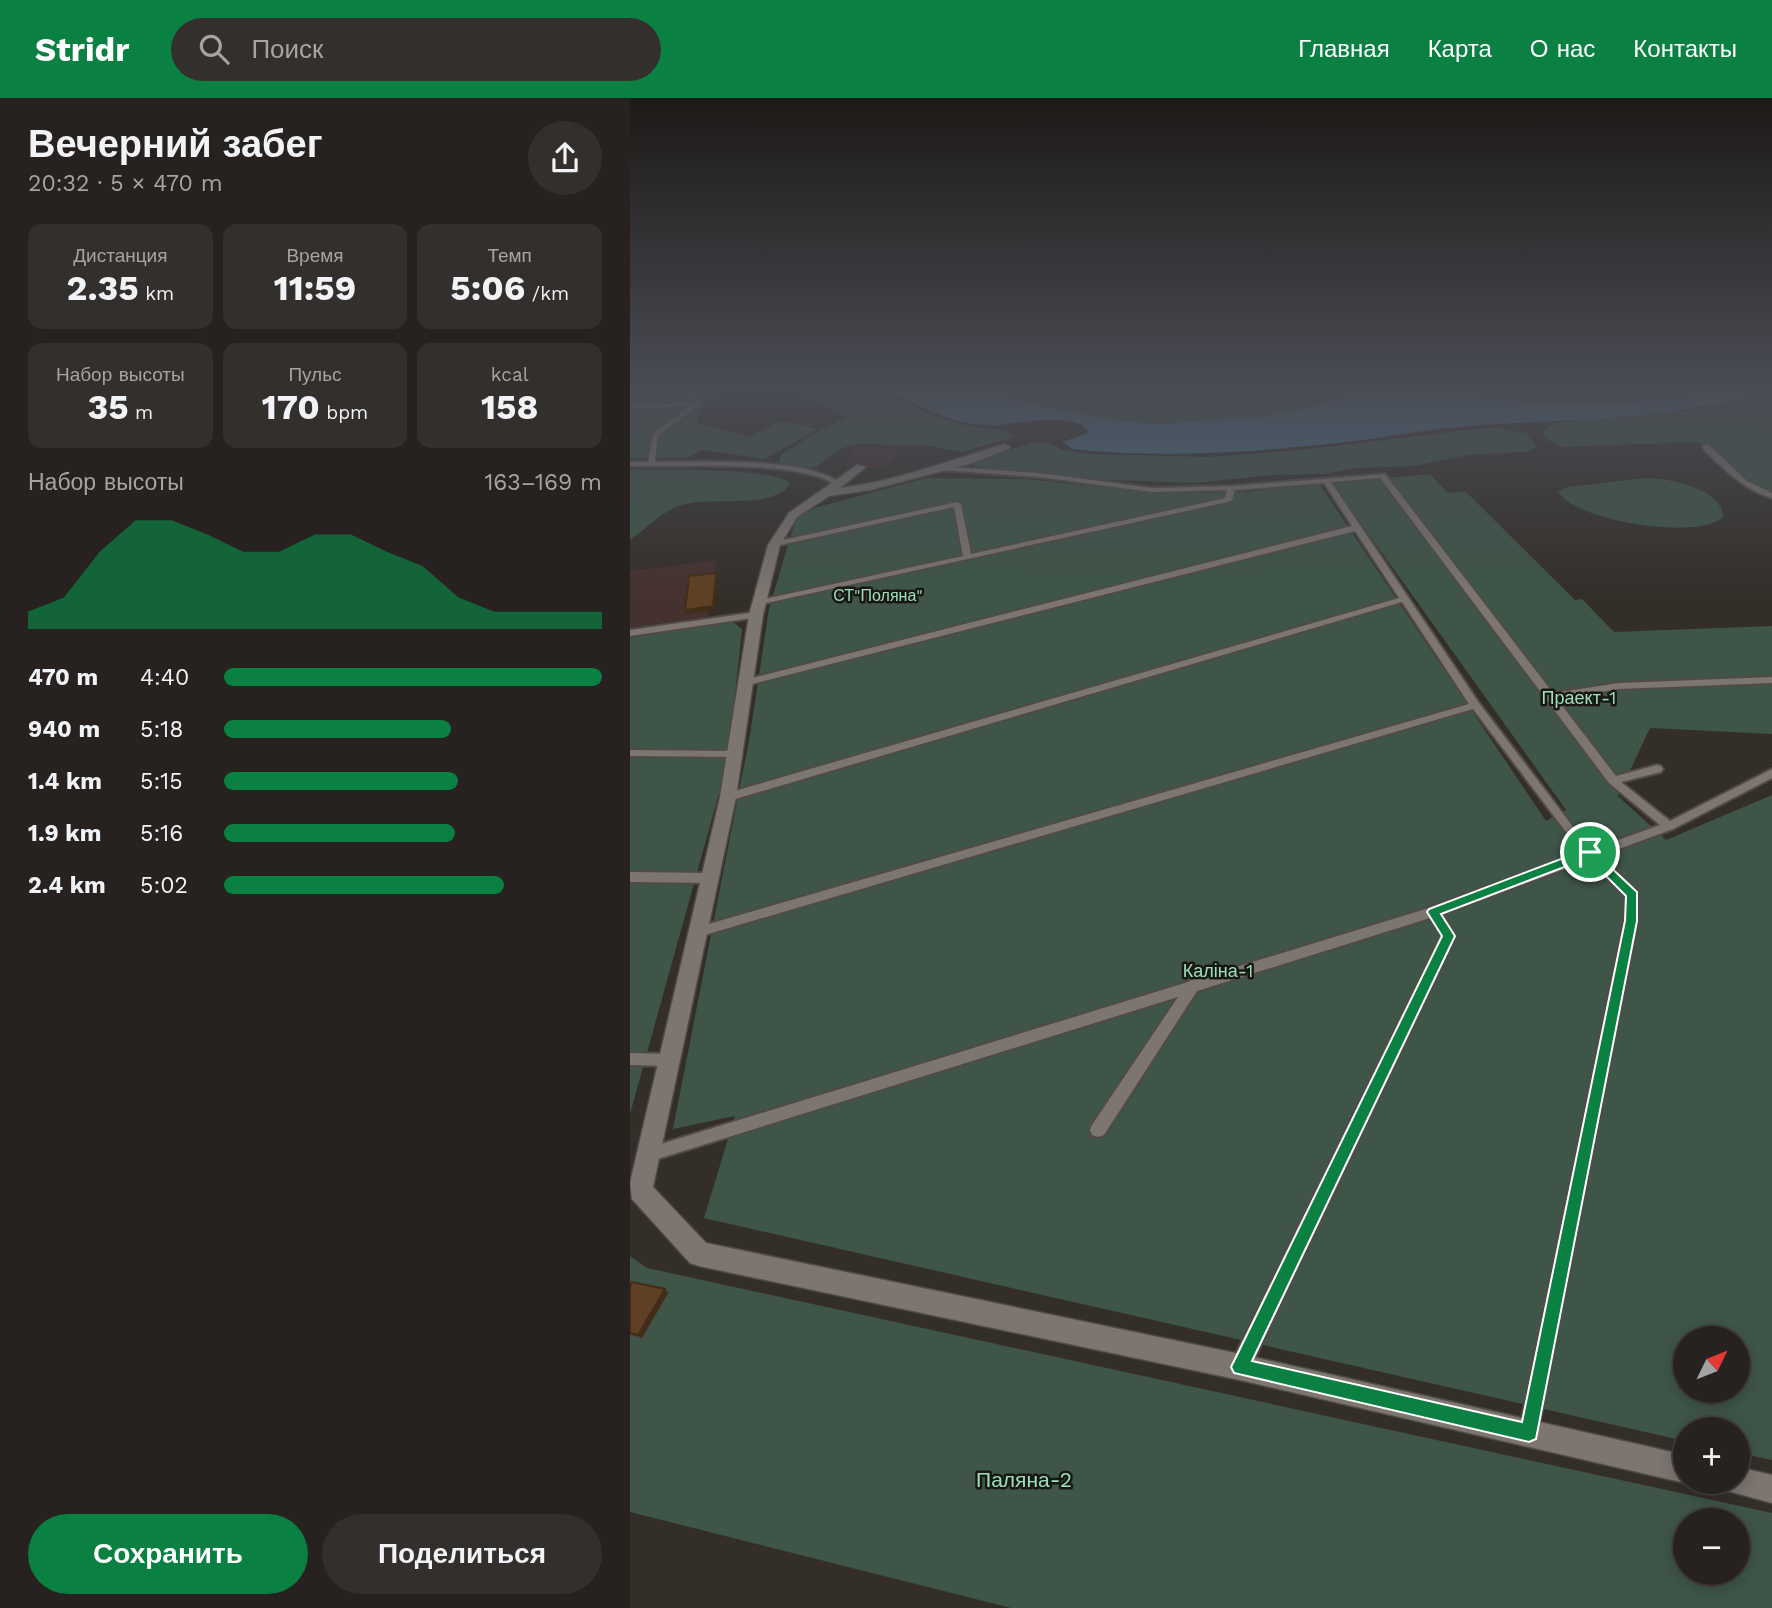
<!DOCTYPE html>
<html lang="ru">
<head>
<meta charset="utf-8">
<style>
  :root { --surface:#27221f; --page:#332f2c; --text:#f1f3f6; --muted:#a4a4a4; --line:#433f3d; --accent:#0b8043 }
  body { margin:0; font-family:"Work Sans",sans-serif; background:var(--page); color:var(--text); height:100vh; display:flex; flex-direction:column; font-size:26px; white-space:nowrap }
  * { box-sizing:border-box; margin:0 }
  p { font-size:23px; color:var(--muted) }
  .icon { flex:none; width:38px; height:38px; fill:none; stroke:currentColor; stroke-width:2; stroke-linecap:round; stroke-linejoin:round }
  .map { position:relative; flex:1; overflow:hidden }
  .drawer { display:flex; flex-direction:column; background:var(--surface); width:630px }
  .drawer>* { flex:none }
  .needle { width:46px; rotate:47deg }
  .buttons { position:absolute; left:1043px; top:1228px; display:grid; gap:14px }
  .buttons a { display:grid; place-items:center; width:77px; height:77px; border-radius:50%; background:var(--surface); box-shadow:0 4px 18px #0003,0 0 0 2px var(--line); font-size:35px }
  .pin { position:absolute; display:grid; place-items:center; width:60px; height:60px; color:#fff; margin:-30px; border:4px solid #fff; border-radius:50%; box-shadow:0 2px 7px #0007 }
  .round { display:grid; place-items:center; flex:none; width:74px; height:74px; border-radius:37px; background:var(--page) }
  .headline { display:flex; align-items:center; justify-content:space-between; height:119px; padding:0 28px }
  h1 { font-size:38px; font-weight:700; line-height:52px }
  .stats { display:grid; grid-template-columns:repeat(3,1fr); gap:10px; height:119px; padding:7px 28px }
  .stats div { display:grid; align-content:center; border-radius:14px; background:var(--page); text-align:center }
  .stats b { font-size:35px; font-weight:700 }
  .stats small { font-size:19px; font-weight:400 }
  .stats p { font-size:19px }
  .chart { height:196px; padding:14px 28px }
  .chart p { display:flex; justify-content:space-between }
  .chart svg { width:100%; height:126px; margin-top:7px; fill:var(--accent); opacity:.7 }
  .button { display:flex; gap:14px; margin-top:auto; padding:14px 28px }
  .button a { flex:1; height:80px; border-radius:42px; background:var(--accent); color:#fff; font-size:28px; font-weight:700; line-height:80px; text-align:center }
  .button a+a { background:var(--page); color:var(--text) }
  ul { padding:0 28px; list-style:none; font-size:23px }
  li { display:grid; grid-template-columns:112px 84px 1fr; align-items:center; height:52px }
  li i { height:18px; border-radius:9px; background:var(--accent) }
  header { display:flex; align-items:center; gap:42px; box-sizing:border-box; height:98px; padding:0 35px; background:var(--accent); color:#fff }
  header strong { font-size:33px }
  nav { display:flex; gap:38px; margin-inline-start:auto; font-size:24px }
  .search { width:490px; height:63px; background:var(--page); display:flex; align-items:center; gap:18px; box-sizing:border-box; padding:0 24px; border-radius:38px; color:var(--muted); font-size:26px }
  main { display:flex; flex:1; min-height:0 }
  .map>svg:first-child { display:block }
</style>
</head>
<body>
<header>
<strong>Stridr</strong>
<div class="search"><svg class="icon" aria-label="search" viewBox="0 0 24 24"><circle cx="10" cy="10" r="6"/><path d="M15 15l6 6"/></svg>Поиск</div>
<nav><a>Главная</a><a>Карта</a><a>О нас</a><a>Контакты</a></nav>
</header>
<main>
<section class="drawer">
<div class="headline"><div><h1>Вечерний забег</h1><p>20:32 · 5 × 470 m</p></div><a class="round"><svg class="icon" aria-label="share" viewBox="0 0 24 24"><path d="M12 15V3M7 8l5-5 5 5M5 13v7h14v-7"/></svg></a></div>
<div class="stats">
<div><p>Дистанция</p><b>2.35<small> km</small></b></div>
<div><p>Время</p><b>11:59</b></div>
<div><p>Темп</p><b>5:06<small> /km</small></b></div>
</div>
<div class="stats">
<div><p>Набор высоты</p><b>35<small> m</small></b></div>
<div><p>Пульс</p><b>170<small> bpm</small></b></div>
<div><p>kcal</p><b>158</b></div>
</div>
<div class="chart"><p><span>Набор высоты</span>163–169 m</p>
<svg viewBox="0 0 160 44" preserveAspectRatio="none"><path d="M0 44V38L10 33L20 17L30 6L40 6L50 11L60 17L70 17L80 11L90 11L100 17L110 22L120 33L130 38L140 38L150 38L160 38V44z"/></svg>
</div>
<ul>
<li><b>470 m</b>4:40<i style="width:100%"></i></li>
<li><b>940 m</b>5:18<i style="width:60%"></i></li>
<li><b>1.4 km</b>5:15<i style="width:62%"></i></li>
<li><b>1.9 km</b>5:16<i style="width:61%"></i></li>
<li><b>2.4 km</b>5:02<i style="width:74%"></i></li>
</ul>
<div class="button"><a>Сохранить</a><a>Поделиться</a></div>
</section>
<div class="map">
<svg width="1142" height="1510" viewBox="0 0 1142 1510">
  <rect width="100%" height="100%" fill="#342e29"/>
  <g fill="#45312f">
    <path d="M228 348 271 352 255 371 212 367Z"/>
    <path d="M87 462 78 519 0 530V473Z"/>
  </g>
  <g fill="#3e5548" fill-rule="evenodd">
    <path d="M0 287H111L80 298 66 325 119 339 151 323 188 331 135 361 72 352 59 359 0 361V314L8 312H0Z"/>
    <path d="M167 287H235L292 313 337 328 376 333 386 339 331 354 301 348 228 346 212 350 186 369 166 371 149 365 151 357C174 343 193 328 218 320L183 303Z"/>
    <path d="M345 287H754L690 307 634 318 530 326 496 324 410 308Z"/>
    <path d="M804 287H1098C1046 310 946 312 889 304 861 300 833 292 804 287Z"/>
    <path d="M1142 290V401L1109 383 1069 344 930 349 915 340 913 335 921 327 931 324 1064 312Z"/>
    <path d="M864 329 896 335 907 349 896 354 838 357 784 368 728 370 695 376 641 377 566 385 451 381 397 372H352L340 365 400 345H418L432 352 462 356 578 359 670 352Z"/>
    <path d="M0 371C26 372 149 369 160 386 146 410 86 400 60 405 34 410 21 427 0 442Z"/>
    <path d="M800 376 818 395 835 393 945 502 952 501 984 534 1142 528V636L1020 630 988 698 1036 742 1142 697V1362L1108 1355V1332H1055V1343L74 1120 105 1018 43 1031 120 637 139 511 166 420 184 410 296 380 396 381 522 395 619 394 688 384 916 723 936 712 702 385ZM1055 1241H1108V1293H1055Z"/>
    <path d="M1016 380C1038 380 1092 390 1093 419 1070 443 943 423 928 393L938 389Z"/>
    <path d="M103 524 112 531 98 663 0 1016V536Z"/>
    <path d="M0 1158 17 1170 1142 1415V1510H381L0 1414ZM1055 1423H1108V1475H1055Z"/>
  </g>
  <path fill="#49708a" d="M248 287H345L410 308 496 324 530 326 634 318 690 307 754 287H804L872 302 932 307 1032 303 1069 297 1098 287H1142V290C1037 327 927 319 817 330 786 333 754 340 723 343 630 354 536 361 443 351L432 344 456 336 458 332C441 313 388 326 364 327 323 329 284 305 248 287Z"/>
  <g fill="none" stroke-linecap="round" stroke-linejoin="round">
    <defs>
      <g id="lane">
        <path d="M50 287H56L72 304 28 338 25 364C70 364 180 358 213 387L209 389C202 386 197 381 190 379 136 363 57 369 0 368V364H18L23 336 59 308 0 311V307L65 304Z"/>
        <path d="M1073 347H1079L1117 383 1142 395V400C1114 392 1094 371 1073 351Z"/>
        <path d="M306 368 409 375 522 390 602 388 755 376 923 595 989 585 1142 579V585L989 591 927 601 986 678 1027 667 1031 668 1033 671 1031 674 991 684 1040 723 1142 671V680L1043 731 970 758 1007 794 1008 797V823L906 1342 899 1345 892 1342 889 1335 994 823 996 798 959 762 811 816 826 838 617 1276 610 1278 603 1276 601 1269 603 1262 812 838 800 820 567 893 474 1037 468 1039 462 1037 460 1032 462 1027 548 899 18 1064 12 1062 10 1057 12 1052 18 1050 558 884 564 880 567 881 799 810 952 755 843 611 68 839 63 838 61 834 63 830 68 829 839 606 772 504 102 702H94L92 699 94 696 769 500 725 433 118 587H110V583L722 428 694 385 605 392 602 402 598 404 127 507 125 505 130 502 333 458 324 409 141 449 140 447 144 444 327 404 331 406 341 456 595 400 597 392 522 394 409 379 309 372H306ZM750 380 979 685 1030 727 963 751 953 742 849 605 701 384Z"/>
        <path d="M126 514 129 515V519L0 538V532Z"/>
        <path d="M0 652 107 653 112 656 107 659 0 658Z"/>
        <path d="M0 774 80 775 86 780 80 785 0 784Z"/>
        <path d="M0 955 38 956 43 957 45 962 43 967 38 968 0 967Z"/>
      </g>
      <g id="street">
        <path d="M375 346 380 349 379 351 339 366 240 392 199 398 167 419 150 447 133 517 106 699 23 1089 76 1145 610 1256 1055 1357V1384H1058L1055 1385 610 1282 69 1168 60 1165 2 1101 0 1085 90 699 119 517 138 447 159 415 227 367 236 369 210 390C267 383 320 362 375 346Z"/>
        <path d="M1108 1369 1142 1377V1405L1098 1393 1094 1384H1108Z"/>
      </g>
    </defs>
    <use href="#lane" stroke="#504b47" stroke-width="4"/>
    <use href="#street" stroke="#504b47" stroke-width="3"/>
    <use href="#lane" fill="#7c7570" fill-rule="evenodd"/>
    <use href="#street" fill="#7c7570" fill-rule="evenodd"/>
  </g>
  <path fill="#52371f" d="M0 1188 35 1191 38 1195 12 1240 0 1237Z"/>
  <g fill="#422d19">
    <path d="M86 475 88 479 84 512 57 516 55 512Z"/>
    <path d="M35 1191 38 1195 12 1240 8 1237Z"/>
  </g>
  <g fill="#5f4024" stroke="#422d19" stroke-width="2">
    <path d="M86 475 83 508 55 512 59 478Z"/>
    <path d="M2 1184 35 1191 8 1237 0 1235V1188Z"/>
  </g>
  <linearGradient id="sky" x2="0" y2="1"><stop stop-color="#1d1917"/><stop offset="0.58" stop-color="#4a4c54"/><stop offset="1" stop-color="#4a4c54" stop-opacity="0"/></linearGradient>
  <rect width="1142" height="498" fill="url(#sky)"/>
  <path fill="#0b8043" stroke="#fff" stroke-width="2" fill-rule="evenodd" d="M960 750 1007 794V823L906 1341 899 1344 604 1275 601 1269 604 1263 812 838 797 814 799 811ZM958 760 996 798 995 823 892 1324 622 1263 825 838 811 816Z"/>
  <g text-anchor="middle" stroke-width="5" stroke-linejoin="round" paint-order="stroke">
    <g font-size="16" fill="#9be0b8" stroke="#191714">
      <text x="248" y="503">СТ"Поляна"</text>
    </g>
    <g font-size="18" fill="#9be0b8" stroke="#191714">
      <text x="949" y="606">Праект-1</text>
      <text x="588" y="879">Каліна-1</text>
    </g>
    <g font-size="21" fill="#9be0b8" stroke="#191714">
      <text x="394" y="1389">Паляна-2</text>
    </g>
  </g>
</svg>
<div class="buttons">
<a><svg class="needle" viewBox="-14 -14 28 28"><path d="M0-13l5 13h-10z" fill="#e53935"/><path d="M0 13l5-13h-10z" fill="#a4a4a4"/></svg></a>
<a>+</a>
<a>−</a>
</div>
<div class="pin" style="left:960px;top:754px;background:#1e9e55"><svg class="icon" aria-label="arrive" viewBox="0 0 24 24"><path d="M6 21V4h12l-3 4 3 4H6"/></svg></div>
</div>
</main>
</body>
</html>
